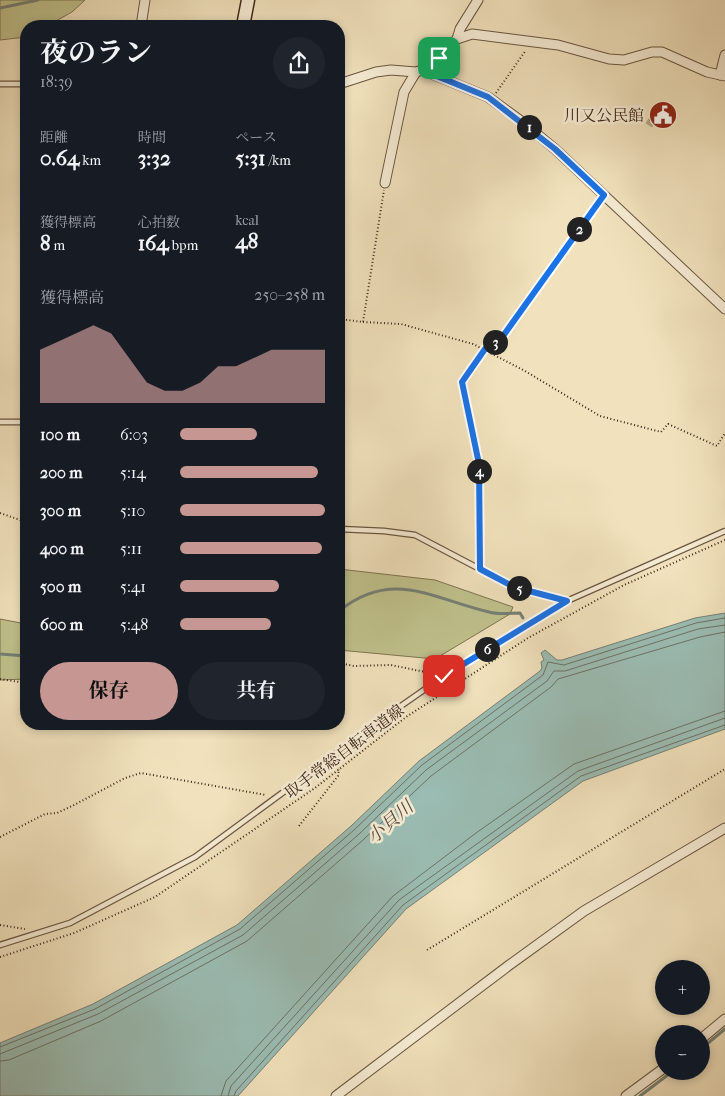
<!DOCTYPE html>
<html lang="ja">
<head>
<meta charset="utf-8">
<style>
  :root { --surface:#171b24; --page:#20242c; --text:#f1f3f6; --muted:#9ea1a6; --accent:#c59692 }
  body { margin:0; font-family:"IM FELL French Canon","Noto Serif JP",serif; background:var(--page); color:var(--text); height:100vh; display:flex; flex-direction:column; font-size:19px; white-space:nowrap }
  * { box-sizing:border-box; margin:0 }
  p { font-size:16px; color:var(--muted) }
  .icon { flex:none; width:28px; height:28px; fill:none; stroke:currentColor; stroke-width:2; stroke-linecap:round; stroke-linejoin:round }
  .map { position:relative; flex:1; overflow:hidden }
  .side { position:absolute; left:20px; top:20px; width:325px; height:710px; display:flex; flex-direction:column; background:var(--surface); border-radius:20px; box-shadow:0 2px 8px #0003 }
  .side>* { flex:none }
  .buttons { position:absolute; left:655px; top:960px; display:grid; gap:10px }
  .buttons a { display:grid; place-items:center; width:55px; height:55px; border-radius:50%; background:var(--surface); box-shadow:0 2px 8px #0003; font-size:25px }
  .pin { position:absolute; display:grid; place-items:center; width:42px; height:42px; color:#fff; margin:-21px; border-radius:10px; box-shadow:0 2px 8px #0006 }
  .km { position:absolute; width:25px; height:25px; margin:-12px; border-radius:50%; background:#222; color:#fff; font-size:14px; line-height:25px; text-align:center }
  .round { display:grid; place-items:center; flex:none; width:52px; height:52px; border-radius:26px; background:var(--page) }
  .summary { display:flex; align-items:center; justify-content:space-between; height:85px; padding:0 20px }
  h1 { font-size:28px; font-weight:700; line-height:38px }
  .stats { display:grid; grid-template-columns:repeat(3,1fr); gap:8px; height:85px; padding:5px 20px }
  .stats div { display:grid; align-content:center }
  .stats b { font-size:21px; font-weight:700 }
  .stats small { font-size:14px; font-weight:400 }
  .stats p { font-size:14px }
  .chart { height:140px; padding:10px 20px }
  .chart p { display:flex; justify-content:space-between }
  .chart svg { width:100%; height:90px; margin-top:5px; fill:var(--accent); opacity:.7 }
  .cta { display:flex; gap:10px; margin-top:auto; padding:10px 20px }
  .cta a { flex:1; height:58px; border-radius:30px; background:var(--accent); color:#111; font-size:20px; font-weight:700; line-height:58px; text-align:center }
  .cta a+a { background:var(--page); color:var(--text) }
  ul { padding:0 20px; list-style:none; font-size:16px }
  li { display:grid; grid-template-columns:80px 60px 1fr; align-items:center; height:38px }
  li i { height:12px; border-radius:6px; background:var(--accent) }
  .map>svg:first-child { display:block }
</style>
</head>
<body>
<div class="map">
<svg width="725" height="1096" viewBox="0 0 725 1096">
  <defs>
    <filter id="shadow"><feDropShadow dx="-3" dy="3" stdDeviation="0" flood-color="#0004"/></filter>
  </defs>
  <rect width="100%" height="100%" fill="#f1e2bd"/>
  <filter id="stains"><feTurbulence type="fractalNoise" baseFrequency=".004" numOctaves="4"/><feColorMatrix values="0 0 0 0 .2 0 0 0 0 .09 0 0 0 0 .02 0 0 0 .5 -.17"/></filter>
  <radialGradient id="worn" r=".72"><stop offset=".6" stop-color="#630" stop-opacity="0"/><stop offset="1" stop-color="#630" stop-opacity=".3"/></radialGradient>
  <g fill="#c0c28d" stroke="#7e7452">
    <path d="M0 0H85L72 12 47 26H26V37L0 40Z"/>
    <path d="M339 569 435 580 513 607 510 614 435 659 339 650Z"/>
    <path d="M0 619 26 624V679L0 680Z"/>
  </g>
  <path fill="#9bbdb4" stroke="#758176" d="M725 613V729L583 781 406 909 238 1096H0V1043L93 1004 237 925 351 826 419 761 540 671 542 668 541 662 544 660 541 653 545 650 557 660H562L695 618Z"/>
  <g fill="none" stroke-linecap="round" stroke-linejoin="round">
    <g stroke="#6c7266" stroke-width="1">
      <path d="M0 1047 95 1009 240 929 354 830 422 765 543 675 548 662 564 665 696 623 725 618"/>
      <path d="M0 1054 98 1014 243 935 358 835 426 770 547 681 554 671H565L698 629 725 625"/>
      <path d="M0 1061 9 1060 101 1021 247 941 363 840 431 776 551 687 558 679 700 637 725 632"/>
      <path d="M221 1096 226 1081 393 896 476 833 574 764 725 711"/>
      <path d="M228 1096 231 1086 399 900 578 771 725 718"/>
      <path d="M234 1096 236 1091 403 905 581 776 725 725"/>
    </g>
    <g stroke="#758176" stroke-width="3">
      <path d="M0 8 38 0"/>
      <path d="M339 611C393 568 432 599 489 612 499 615 510 613 520 613L523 618"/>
      <path d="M0 654 26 656"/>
      <path d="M701 1049 725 1029"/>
      <path d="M640 1096 673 1071"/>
    </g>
  </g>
  <path fill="#dea782" stroke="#3d2618" filter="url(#shadow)" d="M662 102 675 111 666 124 659 119 655 124 649 120Z"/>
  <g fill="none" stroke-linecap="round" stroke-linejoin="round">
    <defs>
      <g id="lane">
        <path d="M0 84H26"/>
        <path d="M0 422H26"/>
        <path d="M339 529 384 531 415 535 514 587 567 601"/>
        <path d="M0 945 70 923 195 857 398 708 444 676 501 640 567 601 725 531"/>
      </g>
      <g id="street">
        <path d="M141 26 145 0"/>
        <path d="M457 39 460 29 478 0"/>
        <path d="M422 70 488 97 521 121 555 149 725 309"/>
        <path d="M720 75 725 55"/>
        <path d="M339 84 376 72 391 70 416 72 422 70 439 58 457 39 472 34 558 45 609 59 624 60 652 52H662L707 72 725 76"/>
        <path d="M385 183 404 92 416 72"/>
        <path d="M701 1039 725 1019"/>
        <path d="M336 1096 508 966 584 911 725 828"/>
        <path d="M626 1096 664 1068"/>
      </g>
      <path id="secondary" d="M243 26 248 0"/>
    </defs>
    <use href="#lane" stroke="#6a5541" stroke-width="7"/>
    <use href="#street" stroke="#6a5541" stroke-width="11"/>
    <use href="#secondary" stroke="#3d2618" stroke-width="15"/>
    <g stroke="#3d2618" stroke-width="2" stroke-dasharray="1 2.5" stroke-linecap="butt">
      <path d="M496 93 526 50"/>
      <path d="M339 319 363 322 384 190"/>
      <path d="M363 322 401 324 473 344 525 371 600 416 661 432 668 424 717 446 725 433"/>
      <path d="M0 513 26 522"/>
      <path d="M480 562 479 464 462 382 485 349 503 336 598 203"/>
      <path d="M339 663 354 666 391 665 435 674"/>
      <path d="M0 679 26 683"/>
      <path d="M299 826 338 776 339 769"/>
      <path d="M0 837 45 814 57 813 74 805 125 778 141 773 266 795"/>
      <path d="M0 925 25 929"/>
      <path d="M427 950 725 769"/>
      <path d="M0 957 74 933 155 897 315 788 406 717 528 638 624 585 725 540"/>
    </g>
    <use href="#lane" stroke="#f6ecd4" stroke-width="4.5"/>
    <use href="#street" stroke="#f6ecd4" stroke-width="9"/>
    <use href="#secondary" stroke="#f6ecd4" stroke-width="12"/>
  </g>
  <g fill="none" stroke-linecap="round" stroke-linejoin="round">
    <defs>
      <path id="route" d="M439 58 422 70 488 97 555 149 604 195 503 336 485 349 462 382 479 464 480 569 514 587 567 601 444 676"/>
    </defs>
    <use href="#route" stroke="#fff" stroke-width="10"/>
    <use href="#route" stroke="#1a73e8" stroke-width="6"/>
  </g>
  <defs>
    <symbol id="civic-disc" viewBox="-11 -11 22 22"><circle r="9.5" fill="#8f2418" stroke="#f6ecd4"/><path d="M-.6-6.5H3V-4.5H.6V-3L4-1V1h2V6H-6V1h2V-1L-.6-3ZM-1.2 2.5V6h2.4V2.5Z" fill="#fff"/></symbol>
  </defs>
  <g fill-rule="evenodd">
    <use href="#civic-disc" x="647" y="99" width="32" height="32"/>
  </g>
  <g text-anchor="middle" stroke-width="5" stroke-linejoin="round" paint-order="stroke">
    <g font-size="16" fill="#3d2618" stroke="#f6ecd4" text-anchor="end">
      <text x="644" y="121">川又公民館</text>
    </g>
    <g font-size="16" fill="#3d2618" stroke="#f6ecd4">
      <text transform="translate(344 751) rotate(-37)" y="6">取手常総自転車道線</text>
    </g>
    <g font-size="18" font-style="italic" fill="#544c3f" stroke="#f6ecd4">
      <text transform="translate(390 822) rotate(-41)" y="6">小貝川</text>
    </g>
  </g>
  <rect width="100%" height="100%" filter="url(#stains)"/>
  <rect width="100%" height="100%" fill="url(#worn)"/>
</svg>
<div class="buttons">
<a>+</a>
<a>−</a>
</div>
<div class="pin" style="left:439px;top:58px;background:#1e9e55"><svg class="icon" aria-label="arrive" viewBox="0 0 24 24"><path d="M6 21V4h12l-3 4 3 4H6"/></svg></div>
<div class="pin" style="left:444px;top:676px;background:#d93025"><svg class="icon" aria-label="check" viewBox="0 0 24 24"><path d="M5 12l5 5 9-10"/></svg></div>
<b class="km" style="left:529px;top:127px">1</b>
<b class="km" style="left:579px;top:229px">2</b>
<b class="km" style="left:495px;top:342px">3</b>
<b class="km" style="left:479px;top:471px">4</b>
<b class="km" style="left:519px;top:588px">5</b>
<b class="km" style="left:487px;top:649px">6</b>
<section class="side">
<div class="summary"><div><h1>夜のラン</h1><p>18:39</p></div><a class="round"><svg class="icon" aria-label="share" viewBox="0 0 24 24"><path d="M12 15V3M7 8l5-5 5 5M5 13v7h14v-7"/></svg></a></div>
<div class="stats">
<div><p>距離</p><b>0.64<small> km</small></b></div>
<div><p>時間</p><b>3:32</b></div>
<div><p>ペース</p><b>5:31<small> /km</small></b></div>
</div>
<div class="stats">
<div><p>獲得標高</p><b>8<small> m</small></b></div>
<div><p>心拍数</p><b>164<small> bpm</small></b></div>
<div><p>kcal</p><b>48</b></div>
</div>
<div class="chart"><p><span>獲得標高</span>250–258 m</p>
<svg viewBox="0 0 160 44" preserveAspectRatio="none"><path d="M0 44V18L10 14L20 10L30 6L40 10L50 22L60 34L70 38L80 38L90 34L100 26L110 26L120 22L130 18L140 18L150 18L160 18V44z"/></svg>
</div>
<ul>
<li><b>100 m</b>6:03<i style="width:53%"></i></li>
<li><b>200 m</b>5:14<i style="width:95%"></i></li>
<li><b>300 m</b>5:10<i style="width:100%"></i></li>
<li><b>400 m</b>5:11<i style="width:98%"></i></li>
<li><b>500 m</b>5:41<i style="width:68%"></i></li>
<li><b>600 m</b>5:48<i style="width:63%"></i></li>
</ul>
<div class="cta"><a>保存</a><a>共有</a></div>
</section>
</div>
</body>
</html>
